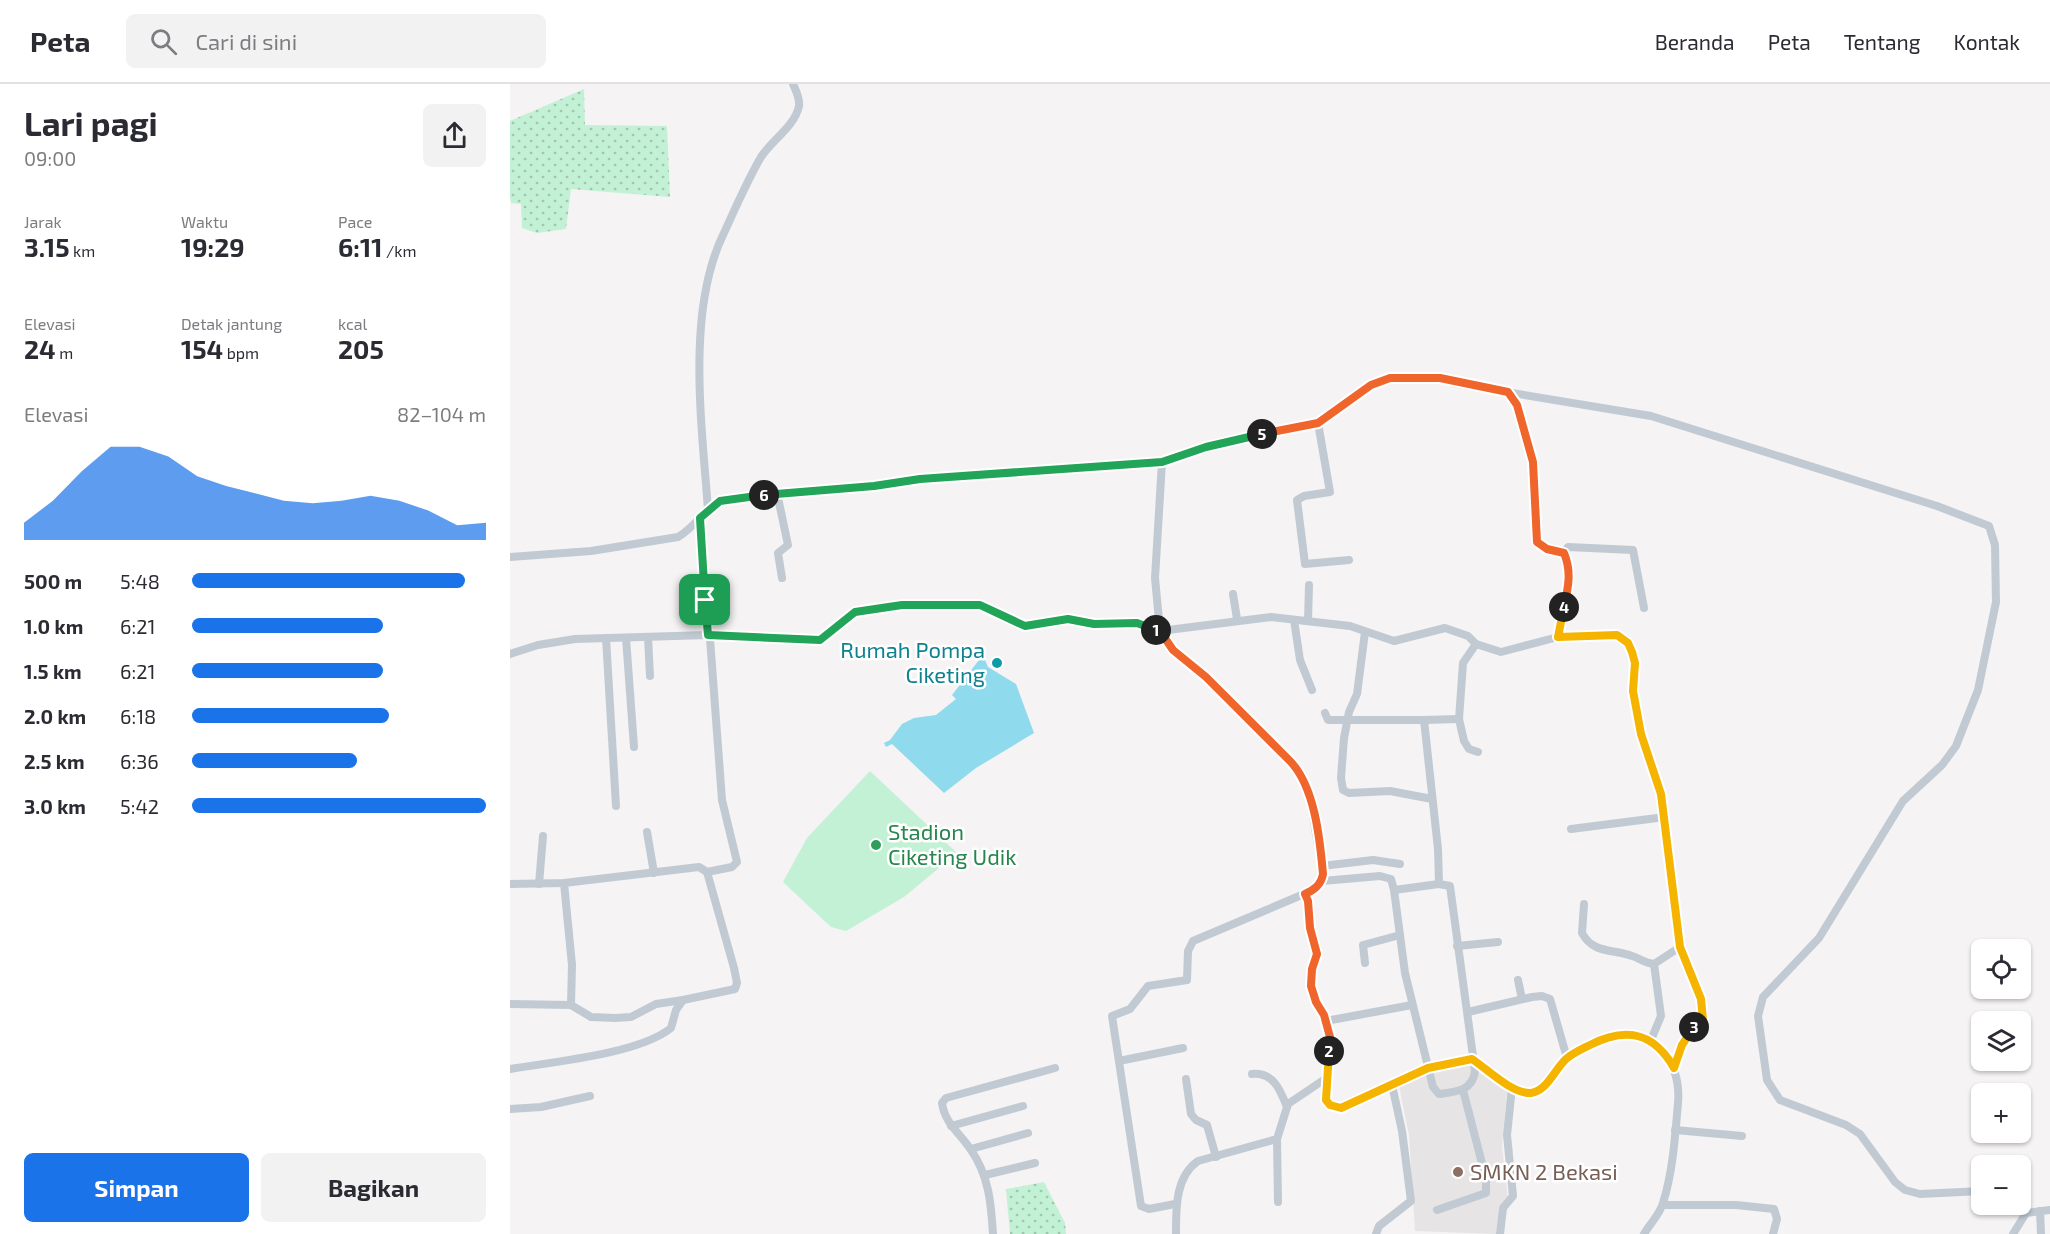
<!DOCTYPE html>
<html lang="id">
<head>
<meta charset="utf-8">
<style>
  :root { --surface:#fff; --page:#f2f2f3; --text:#2b2b33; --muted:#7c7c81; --line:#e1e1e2; --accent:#1a73e8 }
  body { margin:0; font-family:"Exo 2",sans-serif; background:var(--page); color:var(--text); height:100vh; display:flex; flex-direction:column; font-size:22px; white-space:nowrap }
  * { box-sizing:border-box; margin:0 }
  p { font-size:20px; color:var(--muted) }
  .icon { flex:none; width:33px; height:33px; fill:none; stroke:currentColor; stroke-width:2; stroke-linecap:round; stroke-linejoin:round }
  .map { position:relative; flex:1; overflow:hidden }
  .details { display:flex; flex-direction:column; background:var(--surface); width:510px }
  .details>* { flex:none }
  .buttons { position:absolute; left:1461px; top:855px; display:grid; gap:12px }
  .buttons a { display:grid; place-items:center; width:60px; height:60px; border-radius:9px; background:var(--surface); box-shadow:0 2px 4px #0004; font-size:30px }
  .pin { position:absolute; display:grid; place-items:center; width:51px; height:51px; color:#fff; margin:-26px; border-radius:12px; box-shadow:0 3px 9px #0006 }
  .km { position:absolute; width:30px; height:30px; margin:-15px; border-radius:50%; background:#222; color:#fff; font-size:16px; line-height:30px; text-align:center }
  .round { display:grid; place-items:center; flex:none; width:63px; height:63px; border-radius:9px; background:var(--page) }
  .summary { display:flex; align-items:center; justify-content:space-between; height:102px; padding:0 24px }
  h1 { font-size:33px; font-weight:700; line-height:45px }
  .stats { display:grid; grid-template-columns:repeat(3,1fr); gap:9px; height:102px; padding:6px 24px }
  .stats div { display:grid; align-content:center }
  .stats b { font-size:26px; font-weight:700 }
  .stats small { font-size:16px; font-weight:400 }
  .stats p { font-size:16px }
  .chart { height:168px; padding:12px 24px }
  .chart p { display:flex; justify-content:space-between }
  .chart svg { width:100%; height:108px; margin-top:6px; fill:var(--accent); opacity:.7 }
  .cta { display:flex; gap:12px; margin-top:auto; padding:12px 24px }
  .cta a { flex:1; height:69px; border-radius:9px; background:var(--accent); color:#fff; font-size:24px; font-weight:700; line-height:69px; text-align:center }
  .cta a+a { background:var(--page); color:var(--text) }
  ul { padding:0 24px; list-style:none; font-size:20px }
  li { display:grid; grid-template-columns:96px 72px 1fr; align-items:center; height:45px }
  li i { height:15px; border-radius:8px; background:var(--accent) }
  header { display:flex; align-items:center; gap:36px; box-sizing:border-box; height:84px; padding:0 30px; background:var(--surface); border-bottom:2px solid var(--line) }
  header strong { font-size:28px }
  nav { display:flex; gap:33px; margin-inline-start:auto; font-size:21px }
  .search { width:420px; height:54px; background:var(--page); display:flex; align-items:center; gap:15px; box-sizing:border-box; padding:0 21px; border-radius:9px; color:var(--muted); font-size:22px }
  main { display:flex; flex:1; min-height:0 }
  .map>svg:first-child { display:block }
</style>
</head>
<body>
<header>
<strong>Peta</strong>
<div class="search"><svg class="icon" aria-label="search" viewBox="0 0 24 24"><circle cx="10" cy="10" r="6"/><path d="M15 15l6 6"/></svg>Cari di sini</div>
<nav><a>Beranda</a><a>Peta</a><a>Tentang</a><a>Kontak</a></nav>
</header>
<main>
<section class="details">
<div class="summary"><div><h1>Lari pagi</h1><p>09:00</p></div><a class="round"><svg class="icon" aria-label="share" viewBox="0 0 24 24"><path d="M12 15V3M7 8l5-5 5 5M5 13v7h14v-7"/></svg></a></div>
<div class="stats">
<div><p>Jarak</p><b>3.15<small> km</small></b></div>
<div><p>Waktu</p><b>19:29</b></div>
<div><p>Pace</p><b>6:11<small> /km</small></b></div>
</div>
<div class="stats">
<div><p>Elevasi</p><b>24<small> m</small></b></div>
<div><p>Detak jantung</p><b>154<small> bpm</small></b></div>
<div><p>kcal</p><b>205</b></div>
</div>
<div class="chart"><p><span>Elevasi</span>82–104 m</p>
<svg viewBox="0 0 160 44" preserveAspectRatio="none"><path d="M0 44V37L10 28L20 16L30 6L40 6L50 10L60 18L70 22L80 25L90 28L100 29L110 28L120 26L130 28L140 32L150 38L160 37V44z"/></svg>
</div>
<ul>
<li><b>500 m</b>5:48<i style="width:93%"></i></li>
<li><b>1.0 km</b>6:21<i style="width:65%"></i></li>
<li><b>1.5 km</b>6:21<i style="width:65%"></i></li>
<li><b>2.0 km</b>6:18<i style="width:67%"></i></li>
<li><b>2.5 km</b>6:36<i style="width:56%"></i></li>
<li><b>3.0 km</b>5:42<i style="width:100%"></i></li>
</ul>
<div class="cta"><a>Simpan</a><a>Bagikan</a></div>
</section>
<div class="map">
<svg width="1540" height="1150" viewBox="0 0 1540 1150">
  <defs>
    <pattern id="grass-dots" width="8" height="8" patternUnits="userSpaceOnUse" patternTransform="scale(1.5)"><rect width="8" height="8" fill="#c3f1d5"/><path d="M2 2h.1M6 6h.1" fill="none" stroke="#a0c6b0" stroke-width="1.8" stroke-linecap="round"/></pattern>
  </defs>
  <rect width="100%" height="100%" fill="#f5f3f3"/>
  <path fill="#e6e4e5" d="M958 981 997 1007 992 1062 998 1114 989 1123 986 1150 905 1147 899 1051 889 1002 925 988Z"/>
  <g fill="url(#grass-dots)">
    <path d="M74 5 75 41 157 42 160 113 61 105 56 145 27 149 12 144 11 120 1 119 0 112V37Z"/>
    <path d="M534 1098 555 1139 556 1150H500L496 1105Z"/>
  </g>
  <path fill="#c3f1d5" d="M360 687 447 769 394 813 336 847 321 843 273 798 297 754Z"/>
  <path fill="#90daee" d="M469 576H475L478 583 506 600 524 649 466 684 434 709 382 660 376 663 374 659 380 656 392 640 404 634 426 631 446 615 442 611Z"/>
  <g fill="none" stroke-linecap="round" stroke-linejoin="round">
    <g stroke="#c1cad2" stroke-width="8">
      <path d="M998 308 1007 321 1023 378 1027 458 1037 465 1054 469C1066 495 1053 526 1048 553"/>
      <path d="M808 339 820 408 794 412 787 416 795 480 839 476"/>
      <path d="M652 378 645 494 650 547 663 566 696 593 792 690 800 714 813 791C811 801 804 806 794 810 800 820 798 834 800 846 802 854 808 864 807 873 806 884 799 891 802 904 805 922 819 936 820 955 821 975 810 1000 818 1019L824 1023H837L917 984 962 975C977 985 1001 1010 1021 1009 1037 1008 1045 986 1056 975 1064 967 1081 959 1092 955 1139 936 1172 974 1168 1019 1165 1053 1163 1087 1153 1119 1150 1130 1140 1140 1134 1150"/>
      <path d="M267 409 278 461 268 469 272 494"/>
      <path d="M198 426C192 342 176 228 213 151 225 125 237 97 251 73 262 56 285 42 289 22 290 14 286 7 283 0"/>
      <path d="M1054 469 1058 463 1123 466 1134 524"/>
      <path d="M0 473 81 467 168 453C187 442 197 420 219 414L364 402 410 395 652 378 740 352 808 339 861 301 880 294 930 295 948 300 1141 332 1427 422 1479 442 1485 461 1486 518 1468 606 1446 662 1432 681 1393 717 1309 854 1253 913 1248 932 1257 996 1270 1016 1336 1041 1350 1050 1385 1098 1395 1106 1410 1110 1472 1107"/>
      <path d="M723 510 727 535"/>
      <path d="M784 536 790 576 802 606"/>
      <path d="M798 537 799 501"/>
      <path d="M855 548 847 610 839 628 834 654 831 694 833 706 839 709 880 707 922 715"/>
      <path d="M138 553 140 592"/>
      <path d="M96 554 106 722"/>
      <path d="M116 554 124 663"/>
      <path d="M966 560 953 579 949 635 954 657 959 665 968 668"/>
      <path d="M0 570 28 561 65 555 198 551 310 556 337 533 349 526 392 521 453 520 476 522 515 542 558 535 584 540 627 539 650 547 761 533 840 542 884 557 935 544 958 552 966 560 991 568 1048 553 1107 551 1118 559 1125 579 1123 607 1135 665 1151 709 1170 863 1191 915 1193 936 1177 950 1164 984"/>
      <path d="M815 629 818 636H914L928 765 929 800"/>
      <path d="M914 636 949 635"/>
      <path d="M1061 745 1155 733"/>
      <path d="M137 748 144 789"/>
      <path d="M812 782 863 776 890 780"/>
      <path d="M812 797 870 792 881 795 884 806 929 800 940 802 965 987C963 1007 945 1008 929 1010L923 1003 895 889 884 806"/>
      <path d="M54 799 62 881 61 921"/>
      <path d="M0 800 54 799 189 783 197 788 222 783 227 778 212 716 191 434"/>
      <path d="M29 800 33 752"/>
      <path d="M1074 820 1072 849C1083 870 1104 865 1122 872 1129 874 1135 879 1144 880"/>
      <path d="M947 862 988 858"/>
      <path d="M855 879 853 861 890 851"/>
      <path d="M1008 896 1012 915"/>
      <path d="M0 920 61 921 81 933 105 934 121 933 146 920 173 916"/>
      <path d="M958 928 1022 913 1032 912 1040 915 1057 974"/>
      <path d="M816 937 902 921"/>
      <path d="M1141 956 1151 932 1144 880 1170 863"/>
      <path d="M609 977 673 964"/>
      <path d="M0 985C42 978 129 970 161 944L166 926 173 916 225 905 227 899 224 884 197 788"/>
      <path d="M742 990C763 988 770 1005 777 1023"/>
      <path d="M676 995 681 1030 686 1036 697 1041 706 1073"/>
      <path d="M0 1025 31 1023 80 1012"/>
      <path d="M441 1042 513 1022"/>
      <path d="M1165 1046 1232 1052"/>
      <path d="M767 1055 768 1118"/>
      <path d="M461 1065 518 1049"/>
      <path d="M475 1091 525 1079"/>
      <path d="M665 1120 639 1125 631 1122 602 932 620 925 638 902 677 896 678 867 683 857 794 810"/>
      <path d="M1153 1121H1226L1264 1125 1267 1135 1263 1150"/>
      <path d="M927 1126 976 1109V1095L953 1006"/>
      <path d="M1530 1127 1531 1150"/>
      <path d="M1516 1129 1540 1126"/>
      <path d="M483 1150C481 1119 479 1092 461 1066 450 1049 435 1040 432 1019L436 1014 545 984"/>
      <path d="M666 1150C666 1125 665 1093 688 1077L767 1055 778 1020 815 995"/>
      <path d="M866 1150 869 1142 901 1117 892 1047 882 1001"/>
      <path d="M990 1150 993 1124 1003 1112 997 1051 1002 1003"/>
      <path d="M1503 1150 1516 1129 1513 1105H1510"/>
    </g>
  </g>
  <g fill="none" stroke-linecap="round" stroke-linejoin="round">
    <defs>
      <path id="split-1" d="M195 516 198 551 310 556 345 528 392 521H470L515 542 558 535 584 540 627 539 646 546"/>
      <path id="split-2" d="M646 546 650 547 663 566 696 593 780 677C805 703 810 756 813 790 811 801 804 806 795 810L798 817 800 844 807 870 802 885 801 902 806 918 814 931 820 953 819 967"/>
      <path id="split-3" d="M819 967 816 1016 820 1021 831 1024 918 984 962 975C977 985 1002 1010 1021 1009 1037 1007 1045 985 1056 975 1063 969 1072 965 1080 961 1117 942 1144 949 1164 984L1172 961 1184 943"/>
      <path id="split-4" d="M1054 523 1048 553 1107 551 1118 559 1122 568 1125 579 1123 607 1131 650 1151 710 1170 863 1191 915 1193 936 1184 943"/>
      <path id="split-5" d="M752 350 808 339 861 301 880 294H930L998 308 1007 321 1023 378 1027 458 1037 465 1054 469C1062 488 1058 504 1054 523"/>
      <path id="split-6" d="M254 411 364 402 410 395 652 378 696 363 752 350"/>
      <path id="split-7" d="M195 516 190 434 210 417 254 411"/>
    </defs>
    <use href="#split-1" stroke="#fff" stroke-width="12"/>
    <use href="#split-2" stroke="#fff" stroke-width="12"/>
    <use href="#split-3" stroke="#fff" stroke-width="12"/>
    <use href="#split-4" stroke="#fff" stroke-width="12"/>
    <use href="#split-5" stroke="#fff" stroke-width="12"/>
    <use href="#split-6" stroke="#fff" stroke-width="12"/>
    <use href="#split-7" stroke="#fff" stroke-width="12"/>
    <use href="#split-1" stroke="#22a559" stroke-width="8"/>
    <use href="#split-2" stroke="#f0652b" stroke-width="8"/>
    <use href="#split-3" stroke="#f5b400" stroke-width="8"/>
    <use href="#split-4" stroke="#f5b400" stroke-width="8"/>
    <use href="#split-5" stroke="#f0652b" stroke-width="8"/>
    <use href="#split-6" stroke="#22a559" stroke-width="8"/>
    <use href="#split-7" stroke="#22a559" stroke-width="8"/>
  </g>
  <circle fill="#0f9aa8" stroke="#fff" stroke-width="2" cx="487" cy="579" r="6"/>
  <circle fill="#2e9e5b" stroke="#fff" stroke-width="2" cx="366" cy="761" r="6"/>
  <circle fill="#8d6e63" stroke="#fff" stroke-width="2" cx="948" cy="1088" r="6"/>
  <g text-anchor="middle" stroke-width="5" stroke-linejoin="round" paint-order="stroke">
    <g font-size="22" fill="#0d838f" stroke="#fff" text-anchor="end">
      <text x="475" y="574">Rumah Pompa<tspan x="475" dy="25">Ciketing</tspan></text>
    </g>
    <g font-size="22" fill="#27864d" stroke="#fff" text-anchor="start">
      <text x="378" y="756">Stadion<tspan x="378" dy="25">Ciketing Udik</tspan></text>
    </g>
    <g font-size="22" fill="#785e54" stroke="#fff" text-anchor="start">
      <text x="960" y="1096">SMKN 2 Bekasi</text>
    </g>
  </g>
</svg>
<div class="buttons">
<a><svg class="icon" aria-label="locate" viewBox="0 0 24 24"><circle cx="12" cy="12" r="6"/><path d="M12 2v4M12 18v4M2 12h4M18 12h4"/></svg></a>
<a><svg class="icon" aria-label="layers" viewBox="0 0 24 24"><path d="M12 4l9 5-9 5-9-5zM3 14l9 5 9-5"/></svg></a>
<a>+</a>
<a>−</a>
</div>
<div class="pin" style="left:195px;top:516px;background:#1e9e55"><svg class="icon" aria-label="arrive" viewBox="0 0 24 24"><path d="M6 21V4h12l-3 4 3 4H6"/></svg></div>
<b class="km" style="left:646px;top:546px">1</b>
<b class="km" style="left:819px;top:967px">2</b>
<b class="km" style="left:1184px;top:943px">3</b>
<b class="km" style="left:1054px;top:523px">4</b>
<b class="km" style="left:752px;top:350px">5</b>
<b class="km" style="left:254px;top:411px">6</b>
</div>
</main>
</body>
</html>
